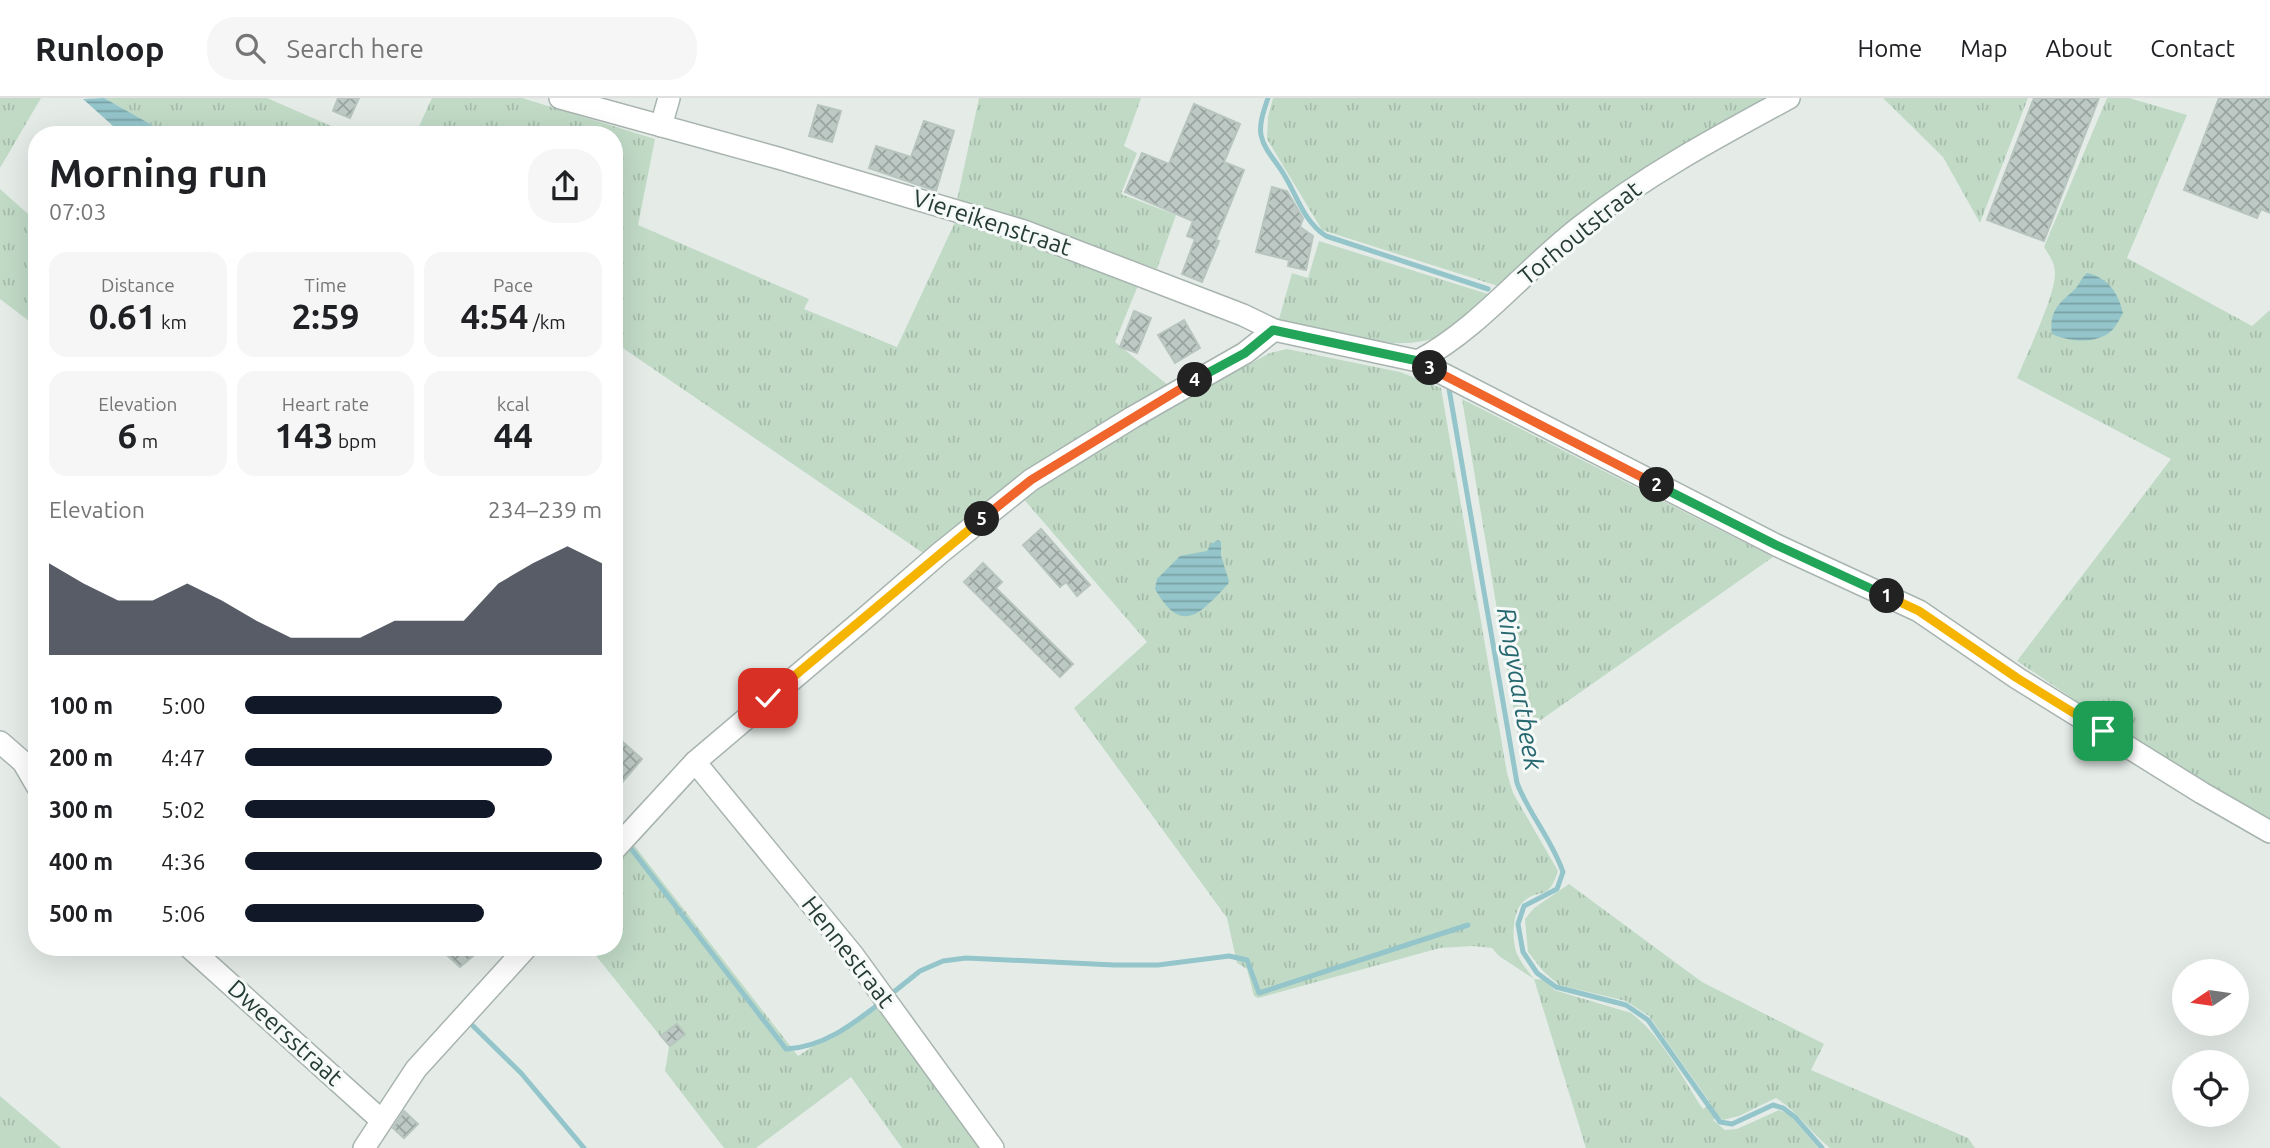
<!DOCTYPE html>
<html lang="en">
<head>
<meta charset="utf-8">
<style>
  :root { --surface:#fff; --page:#f6f6f6; --text:#202124; --muted:#757577; --line:#e0e0e0; --accent:#111827 }
  body { margin:0; font-family:Ubuntu,sans-serif; background:var(--page); color:var(--text); height:100vh; display:flex; flex-direction:column; font-size:26px; white-space:nowrap }
  * { box-sizing:border-box; margin:0 }
  p { font-size:23px; color:var(--muted) }
  .icon { flex:none; width:38px; height:38px; fill:none; stroke:currentColor; stroke-width:2; stroke-linecap:round; stroke-linejoin:round }
  .map { position:relative; flex:1; overflow:hidden }
  .side { position:absolute; left:28px; top:28px; width:595px; height:830px; display:flex; flex-direction:column; background:var(--surface); border-radius:28px; box-shadow:0 7px 28px #0002 }
  .side>* { flex:none }
  .needle { width:46px; rotate:257deg }
  .buttons { position:absolute; left:2172px; top:861px; display:grid; gap:14px }
  .buttons a { display:grid; place-items:center; width:77px; height:77px; border-radius:50%; background:var(--surface); box-shadow:0 7px 28px #0002; font-size:35px }
  .pin { position:absolute; display:grid; place-items:center; width:60px; height:60px; color:#fff; margin:-30px; border-radius:14px; box-shadow:0 4px 10px #0006 }
  .km { position:absolute; width:35px; height:35px; margin:-18px; border-radius:50%; background:#222; color:#fff; font-size:19px; line-height:35px; text-align:center }
  .round { display:grid; place-items:center; flex:none; width:74px; height:74px; border-radius:28px; background:var(--page) }
  .overview { display:flex; align-items:center; justify-content:space-between; height:119px; padding:0 21px }
  h1 { font-size:38px; font-weight:600; line-height:52px }
  .metrics { display:grid; grid-template-columns:repeat(3,1fr); gap:10px; height:119px; padding:7px 21px }
  .metrics div { display:grid; align-content:center; border-radius:18px; background:var(--page); text-align:center }
  .metrics b { font-size:35px; font-weight:600 }
  .metrics small { font-size:19px; font-weight:400 }
  .metrics p { font-size:19px }
  .chart { height:196px; padding:14px 21px }
  .chart p { display:flex; justify-content:space-between }
  .chart svg { width:100%; height:126px; margin-top:7px; fill:var(--accent); opacity:.7 }
  ul { padding:0 21px; list-style:none; font-size:23px }
  li { display:grid; grid-template-columns:112px 84px 1fr; align-items:center; height:52px }
  li i { height:18px; border-radius:9px; background:var(--accent) }
  header { display:flex; align-items:center; gap:42px; box-sizing:border-box; height:98px; padding:0 35px; background:var(--surface); border-bottom:2px solid var(--line) }
  header strong { font-size:33px }
  nav { display:flex; gap:38px; margin-inline-start:auto; font-size:24px }
  .search { width:490px; height:63px; background:var(--page); display:flex; align-items:center; gap:18px; box-sizing:border-box; padding:0 24px; border-radius:28px; color:var(--muted); font-size:26px }
  .map>svg:first-child { display:block }
</style>
</head>
<body>
<header>
<strong>Runloop</strong>
<div class="search"><svg class="icon" aria-label="search" viewBox="0 0 24 24"><circle cx="10" cy="10" r="6"/><path d="M15 15l6 6"/></svg>Search here</div>
<nav><a>Home</a><a>Map</a><a>About</a><a>Contact</a></nav>
</header>
<div class="map">
<svg width="2270" height="1050" viewBox="0 0 2270 1050">
  <defs>
    <pattern id="grass-tufts" width="24" height="20" patternUnits="userSpaceOnUse" patternTransform="scale(1.75)"><rect width="24" height="20" fill="#c0dac6"/><path d="M3 7l-1-3M5 7V3M7 7l1-3M15 17l-1-3M17 17v-4M19 17l1-3" fill="none" stroke="#a5bcab"/></pattern>
    <pattern id="water-rules" width="6" height="5" patternUnits="userSpaceOnUse" patternTransform="scale(1.75)"><rect width="6" height="5" fill="#94c5ca"/><path d="M0 2.5h6" fill="none" stroke="#79a1a5"/></pattern>
    <pattern id="building-cross-hatch" width="8" height="8" patternUnits="userSpaceOnUse" patternTransform="scale(1.75)"><rect width="8" height="8" fill="#bdc9c4"/><path d="M0 0l8 8M0 8l8-8" fill="none" stroke="#99a4a0"/></pattern>
  </defs>
  <rect width="100%" height="100%" fill="#e5ece8"/>
  <g fill="url(#grass-tufts)">
    <path d="M0 0H41L0 70Z"/>
    <path d="M104 0H267L345 34 343 37H147L152 27Z"/>
    <path d="M432 0H522L655 41 638 127 809 201 804 211 897 249 956 122 1022 143 1139 185 1115 244 1169 288 926 457 614 244V37H415Z"/>
    <path d="M979 0H1141L1124 48 1137 55 1121 96 1176 117 1157 171 1028 124 957 102Z"/>
    <path d="M1273 0H1769L1628 81 1572 121 1498 188 1322 132 1267 41 1268 19Z"/>
    <path d="M1883 0H2028L1980 125 1943 59Z"/>
    <path d="M2107 0H2129L2187 17 2127 160 2252 228 2270 212V722L2112 627 2017 563 2171 361 2017 280C2026 258 2056 196 2055 175 2055 165 2049 157 2044 149Z"/>
    <path d="M0 91 37 124V229L0 201Z"/>
    <path d="M1319 143 1491 197C1478 208 1460 229 1445 236 1397 259 1328 233 1279 221L1292 175 1308 180Z"/>
    <path d="M1287 251 1400 274 1441 290 1507 675 1513 695 1558 773C1548 805 1539 789 1523 804 1512 814 1511 845 1518 858 1522 866 1528 873 1534 881L1545 882 1554 892 1631 915C1661 937 1683 981 1703 1011L1711 1006 1649 918 1626 903 1559 887 1543 873 1528 854 1525 821 1534 810 1569 786 1702 884 1824 946 1811 972 1968 1040 1975 1050H1830C1809 1033 1799 1015 1776 1000L1739 1018 1723 1022 1717 1018 1713 1022 1725 1032 1737 1031 1779 1012 1790 1017 1818 1050H1586L1534 881 1499 858 1492 850 1472 848 1440 850 1258 900 1254 898 1247 871 1237 865 1227 820 1074 610 1147 544 1021 398 1133 329 1270 255Z"/>
    <path d="M1462 301 1773 459 1518 638Z"/>
    <path d="M630 742 798 958 877 907 980 1050H902L851 979 756 1050H724L665 973 669 949 589 849H614V760Z"/>
    <path d="M0 998 61 1050H0Z"/>
  </g>
  <g fill="url(#water-rules)">
    <path d="M104 0 152 27 147 37H123L83 1Z"/>
    <path d="M2087 175C2108 180 2118 194 2123 215 2119 222 2114 233 2106 237 2089 246 2068 243 2052 236 2049 214 2058 206 2073 193 2079 188 2081 180 2087 175Z"/>
    <path d="M1218 442 1221 444V458L1229 483 1228 486C1200 516 1182 538 1155 491L1157 481 1180 458 1207 453 1211 446Z"/>
  </g>
  <g fill="none" stroke-linecap="round" stroke-linejoin="round">
    <g stroke="#94c5ca" stroke-width="5">
      <path d="M1268 0C1264 12 1259 25 1261 37 1264 52 1276 63 1283 75 1297 97 1303 123 1326 138L1488 191"/>
      <path d="M1448 285 1517 685C1529 716 1552 742 1563 774L1557 791 1524 808 1518 826 1523 854 1537 875 1556 889 1626 907 1648 922 1720 1024 1732 1026 1773 1007 1783 1010 1795 1019 1822 1050"/>
      <path d="M626 751 629 748 786 951C824 949 853 926 883 903"/>
      <path d="M890 897 920 873 943 863 966 860 1114 867H1158L1229 858 1247 862 1259 895 1468 827"/>
      <path d="M469 921 468 923 521 975 584 1050"/>
    </g>
  </g>
  <g fill="url(#building-cross-hatch)" stroke="#b8c5bf" stroke-width="2">
    <path d="M338 0H359L350 20 333 13Z"/>
    <path d="M2034 0H2099L2044 143 1987 122Z"/>
    <path d="M2219 0H2270V115L2261 111 2257 120 2184 92Z"/>
    <path d="M1194 6 1240 26 1224 64 1244 72 1216 142 1219 143 1202 184 1182 176 1195 141 1187 138 1193 123 1125 94 1142 55 1169 66Z"/>
    <path d="M818 7 841 13 832 44 809 38Z"/>
    <path d="M924 23 954 33 936 93 869 70 876 48 911 59Z"/>
    <path d="M1272 89 1287 93 1303 120 1300 129 1313 138 1306 172 1288 168 1289 162 1256 154Z"/>
    <path d="M1134 213 1151 220 1137 255 1120 249Z"/>
    <path d="M1184 222 1200 250 1175 265 1158 237Z"/>
    <path d="M1041 431 1090 487 1077 498 1066 484 1060 489 1023 447Z"/>
    <path d="M983 465 1002 484 996 490 1073 566 1060 579 964 484Z"/>
    <path d="M614 636 642 661 614 694Z"/>
    <path d="M438 849H484L460 869Z"/>
    <path d="M677 926 685 936 670 948 661 938Z"/>
    <path d="M404 1013 418 1026 404 1040 393 1030Z"/>
  </g>
  <g fill="none" stroke-linecap="round" stroke-linejoin="round">
    <defs>
      <g id="minor">
        <path d="M560 0 778 60 1024 133 1243 217 1274 232 1418 263 1776 447 1919 513 2017 580 2202 695 2270 734"/>
        <path d="M661 28 669 0"/>
        <path d="M1418 263C1481 229 1525 171 1581 128 1646 77 1717 39 1789 0"/>
        <path d="M0 644 23 664 37 688"/>
        <path d="M695 664 853 857 993 1050"/>
        <path d="M614 752 695 664 865 520 940 455 1031 382 1133 319 1245 255 1274 232"/>
        <path d="M189 849 381 1022"/>
        <path d="M364 1050 416 971 527 849"/>
      </g>
    </defs>
    <use href="#minor" stroke="#a8b4af" stroke-width="24"/>
    <use href="#minor" stroke="#fff" stroke-width="21"/>
  </g>
  <g fill="none" stroke-linecap="round" stroke-linejoin="round">
    <defs>
      <path id="split-1" d="M1887 498 1919 513 2017 580 2103 633"/>
      <path id="split-2" d="M1657 387 1776 447 1887 498"/>
      <path id="split-3" d="M1430 270 1657 387"/>
      <path id="split-4" d="M1195 282 1245 255 1273 232 1418 263 1430 270"/>
      <path id="split-5" d="M982 421 1031 382 1195 282"/>
      <path id="split-6" d="M768 600 982 421"/>
    </defs>
    <use href="#split-1" stroke="#fff" stroke-width="14"/>
    <use href="#split-2" stroke="#fff" stroke-width="14"/>
    <use href="#split-3" stroke="#fff" stroke-width="14"/>
    <use href="#split-4" stroke="#fff" stroke-width="14"/>
    <use href="#split-5" stroke="#fff" stroke-width="14"/>
    <use href="#split-6" stroke="#fff" stroke-width="14"/>
    <use href="#split-1" stroke="#f5b400" stroke-width="9"/>
    <use href="#split-2" stroke="#22a559" stroke-width="9"/>
    <use href="#split-3" stroke="#f0652b" stroke-width="9"/>
    <use href="#split-4" stroke="#22a559" stroke-width="9"/>
    <use href="#split-5" stroke="#f0652b" stroke-width="9"/>
    <use href="#split-6" stroke="#f5b400" stroke-width="9"/>
  </g>
  <g text-anchor="middle" stroke-width="6" stroke-linejoin="round" paint-order="stroke">
    <g font-size="24" fill="#263c35" stroke="#f5f9f7">
      <text transform="translate(992 125) rotate(18)" y="8">Viereikenstraat</text>
      <text transform="translate(1580 135) rotate(-39)" y="8">Torhoutstraat</text>
      <text transform="translate(848 854) rotate(52)" y="8">Hennestraat</text>
      <text transform="translate(285 935) rotate(42)" y="8">Dweersstraat</text>
    </g>
    <g font-size="26" font-style="italic" fill="#276870" stroke="#f5f9f7">
      <text transform="translate(1520 591) rotate(80)" y="9">Ringvaartbeek</text>
    </g>
  </g>
</svg>
<div class="buttons">
<a><svg class="needle" viewBox="-14 -14 28 28"><path d="M0-13l5 13h-10z" fill="#e53935"/><path d="M0 13l5-13h-10z" fill="#757577"/></svg></a>
<a><svg class="icon" aria-label="locate" viewBox="0 0 24 24"><circle cx="12" cy="12" r="6"/><path d="M12 2v4M12 18v4M2 12h4M18 12h4"/></svg></a>
</div>
<div class="pin" style="left:2103px;top:633px;background:#1e9e55"><svg class="icon" aria-label="arrive" viewBox="0 0 24 24"><path d="M6 21V4h12l-3 4 3 4H6"/></svg></div>
<div class="pin" style="left:768px;top:600px;background:#d93025"><svg class="icon" aria-label="check" viewBox="0 0 24 24"><path d="M5 12l5 5 9-10"/></svg></div>
<b class="km" style="left:1887px;top:498px">1</b>
<b class="km" style="left:1657px;top:387px">2</b>
<b class="km" style="left:1430px;top:270px">3</b>
<b class="km" style="left:1195px;top:282px">4</b>
<b class="km" style="left:982px;top:421px">5</b>
<section class="side">
<div class="overview"><div><h1>Morning run</h1><p>07:03</p></div><a class="round"><svg class="icon" aria-label="share" viewBox="0 0 24 24"><path d="M12 15V3M7 8l5-5 5 5M5 13v7h14v-7"/></svg></a></div>
<div class="metrics">
<div><p>Distance</p><b>0.61<small> km</small></b></div>
<div><p>Time</p><b>2:59</b></div>
<div><p>Pace</p><b>4:54<small> /km</small></b></div>
</div>
<div class="metrics">
<div><p>Elevation</p><b>6<small> m</small></b></div>
<div><p>Heart rate</p><b>143<small> bpm</small></b></div>
<div><p>kcal</p><b>44</b></div>
</div>
<div class="chart"><p><span>Elevation</span>234–239 m</p>
<svg viewBox="0 0 160 44" preserveAspectRatio="none"><path d="M0 44V12L10 19L20 25L30 25L40 19L50 25L60 32L70 38L80 38L90 38L100 32L110 32L120 32L130 19L140 12L150 6L160 12V44z"/></svg>
</div>
<ul>
<li><b>100 m</b>5:00<i style="width:72%"></i></li>
<li><b>200 m</b>4:47<i style="width:86%"></i></li>
<li><b>300 m</b>5:02<i style="width:70%"></i></li>
<li><b>400 m</b>4:36<i style="width:100%"></i></li>
<li><b>500 m</b>5:06<i style="width:67%"></i></li>
</ul>
</section>
</div>
</body>
</html>
